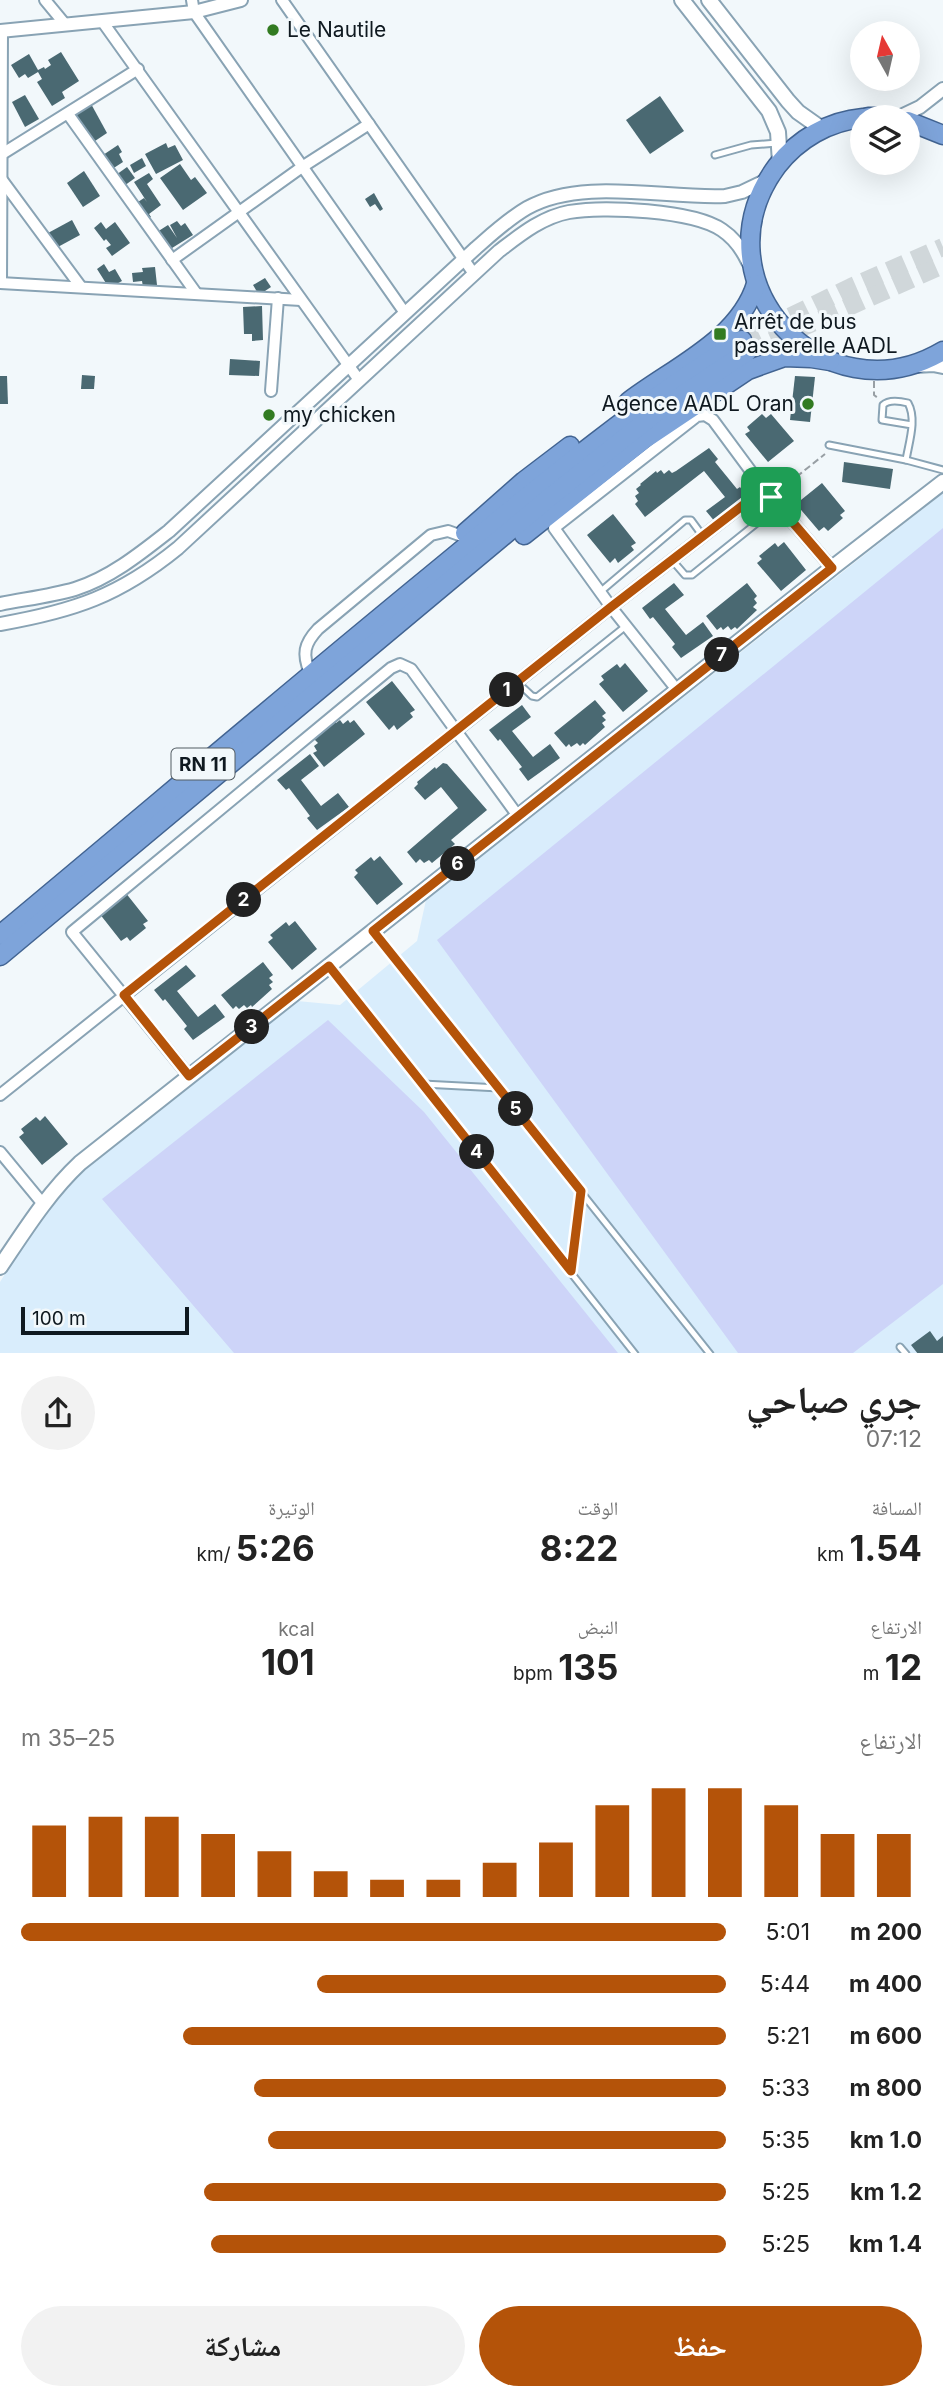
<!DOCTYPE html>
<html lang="ar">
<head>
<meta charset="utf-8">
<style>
  :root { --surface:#fff; --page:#f2f2f2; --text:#222; --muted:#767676; --accent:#b45309 }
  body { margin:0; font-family:Inter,"Noto Naskh Arabic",sans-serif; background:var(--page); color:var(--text); direction:rtl; height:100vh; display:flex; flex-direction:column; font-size:26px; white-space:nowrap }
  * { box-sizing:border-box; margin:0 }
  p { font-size:23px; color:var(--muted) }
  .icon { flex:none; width:38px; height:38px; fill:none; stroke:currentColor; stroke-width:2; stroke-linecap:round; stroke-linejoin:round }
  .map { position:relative; height:1353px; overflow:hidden; direction:ltr }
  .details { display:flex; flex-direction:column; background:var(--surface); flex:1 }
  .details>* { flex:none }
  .needle { width:46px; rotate:352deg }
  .buttons { position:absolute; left:850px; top:21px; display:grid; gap:14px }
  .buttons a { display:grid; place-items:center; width:70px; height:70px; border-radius:50%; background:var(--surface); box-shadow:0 7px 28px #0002; font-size:35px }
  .scale { position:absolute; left:21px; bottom:18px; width:168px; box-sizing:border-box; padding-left:7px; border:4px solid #0f1920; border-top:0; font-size:19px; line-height:24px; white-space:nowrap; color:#0f1920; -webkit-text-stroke:5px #f2f8fb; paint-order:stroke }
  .pin { position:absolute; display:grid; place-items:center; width:60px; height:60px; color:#fff; margin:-30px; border-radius:14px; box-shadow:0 4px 10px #0006 }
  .km { position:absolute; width:35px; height:35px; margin:-18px; border-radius:50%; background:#222; color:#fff; font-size:19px; line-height:35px; text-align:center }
  .round { display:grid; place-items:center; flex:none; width:74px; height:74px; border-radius:37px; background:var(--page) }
  .head { display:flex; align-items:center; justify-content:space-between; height:119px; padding:0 21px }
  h1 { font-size:38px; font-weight:700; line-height:52px }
  .stats { display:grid; grid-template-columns:repeat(3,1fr); gap:10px; height:119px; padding:7px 21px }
  .stats div { display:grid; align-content:center }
  .stats b { font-size:35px; font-weight:700 }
  .stats small { font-size:19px; font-weight:400 }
  .stats p { font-size:19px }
  .chart { height:196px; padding:14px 21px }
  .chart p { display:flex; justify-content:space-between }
  .chart svg { width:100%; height:126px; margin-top:7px; stroke:var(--accent); stroke-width:6 }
  .button { display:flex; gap:14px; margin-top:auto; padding:14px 21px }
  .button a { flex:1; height:80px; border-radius:42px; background:var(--accent); color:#fff; font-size:28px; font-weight:700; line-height:80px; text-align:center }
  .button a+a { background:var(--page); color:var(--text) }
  ul { padding:0 21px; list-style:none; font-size:23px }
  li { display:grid; grid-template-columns:112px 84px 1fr; align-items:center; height:52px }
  li i { height:18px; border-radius:9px; background:var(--accent) }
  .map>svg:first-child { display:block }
</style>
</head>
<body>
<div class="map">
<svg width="943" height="1354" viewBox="0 0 943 1354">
  <rect width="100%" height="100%" fill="#f2f8fb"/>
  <path fill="#d9edfc" d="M943 493V1353H0V1282L40 1217 86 1167 297 1001 340 1005 417 941 426 900Z"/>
  <g fill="#cdd4f8">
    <path d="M943 528V1284L853 1353H738L437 940Z"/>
    <path d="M328 1020 424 1112 618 1353H234L102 1199Z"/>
  </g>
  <g fill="#4a6972">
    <path d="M61 52 79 81 62 92 65 98 52 106 37 82 42 79 38 72 28 78 25 74 19 78 11 65 29 54 38 70 44 67 45 69 51 65 48 60Z"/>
    <path d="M25 95 39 119 25 127 12 102Z"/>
    <path d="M660 96 684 131 650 154 626 120Z"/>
    <path d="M90 102 107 133 86 147 66 117Z"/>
    <path d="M166 143 168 148 175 145 183 160 156 174 145 154Z"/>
    <path d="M118 145 122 152 119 154 123 162 106 173 97 159Z"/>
    <path d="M142 158 146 166 134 173 130 165Z"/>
    <path d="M180 164 191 180 195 177 207 193 183 210 160 178Z"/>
    <path d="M127 167 135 178 117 191 109 180Z"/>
    <path d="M84 171 100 196 83 207 67 183Z"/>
    <path d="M149 173 153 179 147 184 161 205 149 214 151 217 142 222 132 206 144 198 147 202 134 182Z"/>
    <path d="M374 193 383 209 380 211 375 204 370 207 365 199Z"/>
    <path d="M72 220 80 235 56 248 48 233Z"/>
    <path d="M177 221 181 226 185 223 193 235 164 253 157 232 168 225 177 238 170 225Z"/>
    <path d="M101 222 106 229 115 222 130 243 112 256 106 248 111 245 106 239 104 241 94 228Z"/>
    <path d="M104 264 109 272 115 269 122 281 109 288 97 269Z"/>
    <path d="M155 267 157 285 143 287 142 281 133 282 132 273 143 272 142 268Z"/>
    <path d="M265 278 271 287 259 295 253 285Z"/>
    <path d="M262 306 263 340 252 341V334H244L243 307Z"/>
    <path d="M230 359 260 361 259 376 229 375Z"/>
    <path d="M82 375 95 376 94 389H81Z"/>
    <path d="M0 376H7L8 404H0Z"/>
    <path d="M795 376 815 377 810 422 790 420Z"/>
    <path d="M762 414 766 418 771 414 794 441 768 462 745 434 750 431 747 427Z"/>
    <path d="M709 448 718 459 715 462 737 489 740 487 748 498 716 523 706 511 725 497 704 471 645 517 635 504 638 501 635 496 639 493 636 489 641 485 640 484 656 471 657 473 661 470 664 474 669 470 672 473 676 471Z"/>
    <path d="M844 462 893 469 890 489 842 482Z"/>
    <path d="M822 483 845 511 840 515 843 518 828 531 824 527 819 531 796 504Z"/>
    <path d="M613 514 636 543 631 546 634 550 618 563 615 558 610 563 587 535Z"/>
    <path d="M784 542 806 570 781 591 757 563 762 559 759 556 775 543 778 547Z"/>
    <path d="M674 583 684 595 665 609 686 635 703 622 713 636 681 658 672 647 675 644 653 617 650 619 642 608Z"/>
    <path d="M747 583 757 596 754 599 757 603 753 607 757 610 737 629 735 627 731 630 728 626 723 630 721 627 717 630 706 616Z"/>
    <path d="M625 663 648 691 623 712 599 684 604 680 601 676 617 664 620 668Z"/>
    <path d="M392 681 415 710 410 713 413 717 397 730 394 725 389 730 366 702Z"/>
    <path d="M595 700 606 713 602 716 606 720 602 723 605 727 585 745 583 743 580 746 577 743 571 747 569 744 566 747 554 733Z"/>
    <path d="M522 705 531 717 512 731 533 757 550 744 560 758 528 781 519 769 522 767 500 739 498 741 489 730Z"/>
    <path d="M340 720 343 724 348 720 350 723 354 720 365 734 324 767 313 753 317 751 314 746 318 743 314 739 335 721 336 723Z"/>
    <path d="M310 754 319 766 301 780 321 806 338 793 349 807 317 830 307 818 310 816 289 788 286 790 277 780Z"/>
    <path d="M443 763 447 764 487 810 451 840 455 844 432 863 429 860 424 863 420 859 416 863 407 852 458 808 441 787 425 800 414 788 418 784 417 782 435 767 436 769Z"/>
    <path d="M380 856 403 884 377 905 354 877 358 873 355 870 371 857 374 861Z"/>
    <path d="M125 892 148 921 143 924 146 928 130 941 127 937 121 941 99 913Z"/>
    <path d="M295 921 317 949 292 970 268 942 273 938 270 935 286 922 289 926Z"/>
    <path d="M263 962 273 975 269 978 273 982 269 985 272 989 252 1007 251 1005 247 1008 244 1005 239 1009 236 1006 233 1009 221 995Z"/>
    <path d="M186 965 196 976 177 991 198 1017 215 1004 225 1017 193 1040 184 1029 187 1026 165 999 163 1001 154 990Z"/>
    <path d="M45 1116 68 1144 42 1165 19 1137 24 1133 21 1129 36 1117 40 1121Z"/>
    <path d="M930 1331 937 1341 943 1336V1354H918L911 1345Z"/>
  </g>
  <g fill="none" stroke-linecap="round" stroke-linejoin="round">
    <g stroke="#d0d7da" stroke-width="18" stroke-dasharray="18 9" stroke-linecap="butt">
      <path d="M742 340 851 287 943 247"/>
      <path d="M747 352 943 265"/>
    </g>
    <defs>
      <g id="service">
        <path d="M715 155 751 145 777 143"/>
        <path d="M829 445 906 460 943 470"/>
        <path d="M906 460C909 442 917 419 908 403 900 401 889 399 883 405L882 420 912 425"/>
        <path d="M672 560 685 575H692L778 506"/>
        <path d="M600 592 685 520H691L702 535"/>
        <path d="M517 682 532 696 537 697 626 626"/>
        <path d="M374 932 710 1354"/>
        <path d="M329 966 635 1354"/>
        <path d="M423 1084 499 1088"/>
        <path d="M571 1271 581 1191"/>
        <path d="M900 1347 906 1354"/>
      </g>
      <g id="minor">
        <path d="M45 0 64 23"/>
        <path d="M192 0 194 12 405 313"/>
        <path d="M282 0 474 274"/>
        <path d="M102 21 359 380"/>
        <path d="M68 114 196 293"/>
        <path d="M2 154 138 69"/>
        <path d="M2 180 81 287"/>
        <path d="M172 260 302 167 369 124"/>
        <path d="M0 283 301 300"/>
        <path d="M1 283 2 31"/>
        <path d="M271 391 278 298"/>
        <path d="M310 673C302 654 304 644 318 629L431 535 448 531 462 536"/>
        <path d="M677 690 611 607 554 528 697 416 705 415 713 420 764 489"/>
        <path d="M189 1076 72 932 391 668 400 664 411 669 518 816"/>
        <path d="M0 1095 611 607 764 489 832 568"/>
        <path d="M0 1152 43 1204"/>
      </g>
      <g id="tertiary">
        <path d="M0 31 194 12 241 0"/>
        <path d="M899 117 920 107 943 89"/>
        <path d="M0 604C25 599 51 596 75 589 110 578 141 553 169 531L476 248C492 234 508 219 527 208 582 177 665 199 725 196L742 192 767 180"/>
        <path d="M0 624C74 611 119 596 178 548L499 251C520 235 542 217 569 212 603 206 693 210 722 230 734 238 742 249 748 262"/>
      </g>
      <g id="secondary">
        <path d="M682 0 769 111 778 132 780 163"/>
        <path d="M709 0 788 101 798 112 822 129"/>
        <path d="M916 365 933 364 943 366"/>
        <path d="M0 1267C25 1230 48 1193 80 1163L832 568 943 482"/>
      </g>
      <g id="trunk">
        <path d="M868 117H888"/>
        <path d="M863 118C829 121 798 139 777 166 693 279 823 422 943 351"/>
        <path d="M908 121 943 135"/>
        <path d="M628 402C672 368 739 340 756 284"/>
        <path d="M465 533 524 481 570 446"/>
        <path d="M524 535 645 439 748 370 784 357 811 358 830 361"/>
        <path d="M0 935C144 815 286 694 430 576 531 493 630 409 742 340"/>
        <path d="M0 956 550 497 661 409 747 352"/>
      </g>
    </defs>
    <use href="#service" stroke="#89a3b4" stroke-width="9"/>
    <use href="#minor" stroke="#89a3b4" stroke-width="14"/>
    <use href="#tertiary" stroke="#89a3b4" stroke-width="16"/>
    <use href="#secondary" stroke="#89a3b4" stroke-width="18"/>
    <use href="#trunk" stroke="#426492" stroke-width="21"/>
    <g stroke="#989fa4" stroke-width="2" stroke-dasharray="7 3.5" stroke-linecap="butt">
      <path d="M874 381V395L878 398"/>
      <path d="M780 490 825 454"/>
    </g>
    <use href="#service" stroke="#fff" stroke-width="5"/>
    <use href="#minor" stroke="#fff" stroke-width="10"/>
    <use href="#tertiary" stroke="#fff" stroke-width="12"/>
    <use href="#secondary" stroke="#fff" stroke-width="14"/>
    <use href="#trunk" stroke="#7ea4da" stroke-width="18"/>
  </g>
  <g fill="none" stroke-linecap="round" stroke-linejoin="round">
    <defs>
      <path id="route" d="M764 489 832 568 373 931 581 1191 571 1271 329 966 189 1076 124 995 611 607Z"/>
    </defs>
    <use href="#route" stroke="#fff" stroke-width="14"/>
    <use href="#route" stroke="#b45309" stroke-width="9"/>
  </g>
  <g fill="#327b21" stroke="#f2f8fb" stroke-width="2.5">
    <circle cx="273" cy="30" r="7"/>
    <rect x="713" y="327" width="14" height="14" rx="3.5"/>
    <circle cx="808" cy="404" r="7"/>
    <circle cx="269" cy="415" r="7"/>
  </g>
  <g text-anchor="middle" stroke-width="6" stroke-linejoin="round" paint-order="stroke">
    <rect fill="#f2f8fb" stroke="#535c62" stroke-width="2" x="171.5" y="748.5" width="63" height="31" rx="5"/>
    <g font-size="19" font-weight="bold" fill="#0f1920">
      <text x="203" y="771">RN 11</text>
    </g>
    <g font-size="21" fill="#0f1920" stroke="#f2f8fb" text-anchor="start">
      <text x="287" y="37">Le Nautile</text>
      <text x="734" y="329">Arrêt de bus<tspan x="734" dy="24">passerelle AADL</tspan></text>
      <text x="794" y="411" text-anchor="end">Agence AADL Oran</text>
      <text x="283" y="422">my chicken</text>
    </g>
  </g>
</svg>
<div class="buttons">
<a><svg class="needle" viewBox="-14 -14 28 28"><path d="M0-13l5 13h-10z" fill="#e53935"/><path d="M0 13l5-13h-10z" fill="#767676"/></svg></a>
<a><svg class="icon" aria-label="layers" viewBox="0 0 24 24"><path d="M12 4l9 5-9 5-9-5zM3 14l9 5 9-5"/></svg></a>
</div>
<div class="scale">100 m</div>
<div class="pin" style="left:771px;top:497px;background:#1e9e55"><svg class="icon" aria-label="arrive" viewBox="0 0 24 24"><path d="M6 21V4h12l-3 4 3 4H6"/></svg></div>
<b class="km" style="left:507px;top:690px">1</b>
<b class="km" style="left:244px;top:900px">2</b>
<b class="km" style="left:252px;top:1027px">3</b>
<b class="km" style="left:477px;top:1152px">4</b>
<b class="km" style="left:516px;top:1109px">5</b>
<b class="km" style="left:458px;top:864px">6</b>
<b class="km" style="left:722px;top:655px">7</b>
</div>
<section class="details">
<div class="head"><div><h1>جري صباحي</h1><p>07:12</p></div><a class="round"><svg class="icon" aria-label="share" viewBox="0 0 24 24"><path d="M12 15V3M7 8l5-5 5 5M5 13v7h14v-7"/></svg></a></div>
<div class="stats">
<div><p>المسافة</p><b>1.54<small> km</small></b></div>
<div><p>الوقت</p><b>8:22</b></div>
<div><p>الوتيرة</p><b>5:26<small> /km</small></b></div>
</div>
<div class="stats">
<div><p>الارتفاع</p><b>12<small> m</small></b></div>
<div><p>النبض</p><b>135<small> bpm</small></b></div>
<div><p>kcal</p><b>101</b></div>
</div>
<div class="chart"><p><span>الارتفاع</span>25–35 m</p>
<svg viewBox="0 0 160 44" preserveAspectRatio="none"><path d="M5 44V19M15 44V16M25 44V16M35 44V22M45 44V28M55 44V35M65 44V38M75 44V38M85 44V32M95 44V25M105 44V12M115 44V6M125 44V6M135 44V12M145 44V22M155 44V22"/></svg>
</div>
<ul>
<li><b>200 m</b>5:01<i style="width:100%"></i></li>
<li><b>400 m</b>5:44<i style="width:58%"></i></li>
<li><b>600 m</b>5:21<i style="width:77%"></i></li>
<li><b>800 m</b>5:33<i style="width:67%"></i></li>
<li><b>1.0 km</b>5:35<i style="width:65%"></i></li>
<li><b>1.2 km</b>5:25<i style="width:74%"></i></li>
<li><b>1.4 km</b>5:25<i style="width:73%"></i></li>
</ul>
<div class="button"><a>حفظ</a><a>مشاركة</a></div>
</section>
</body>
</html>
